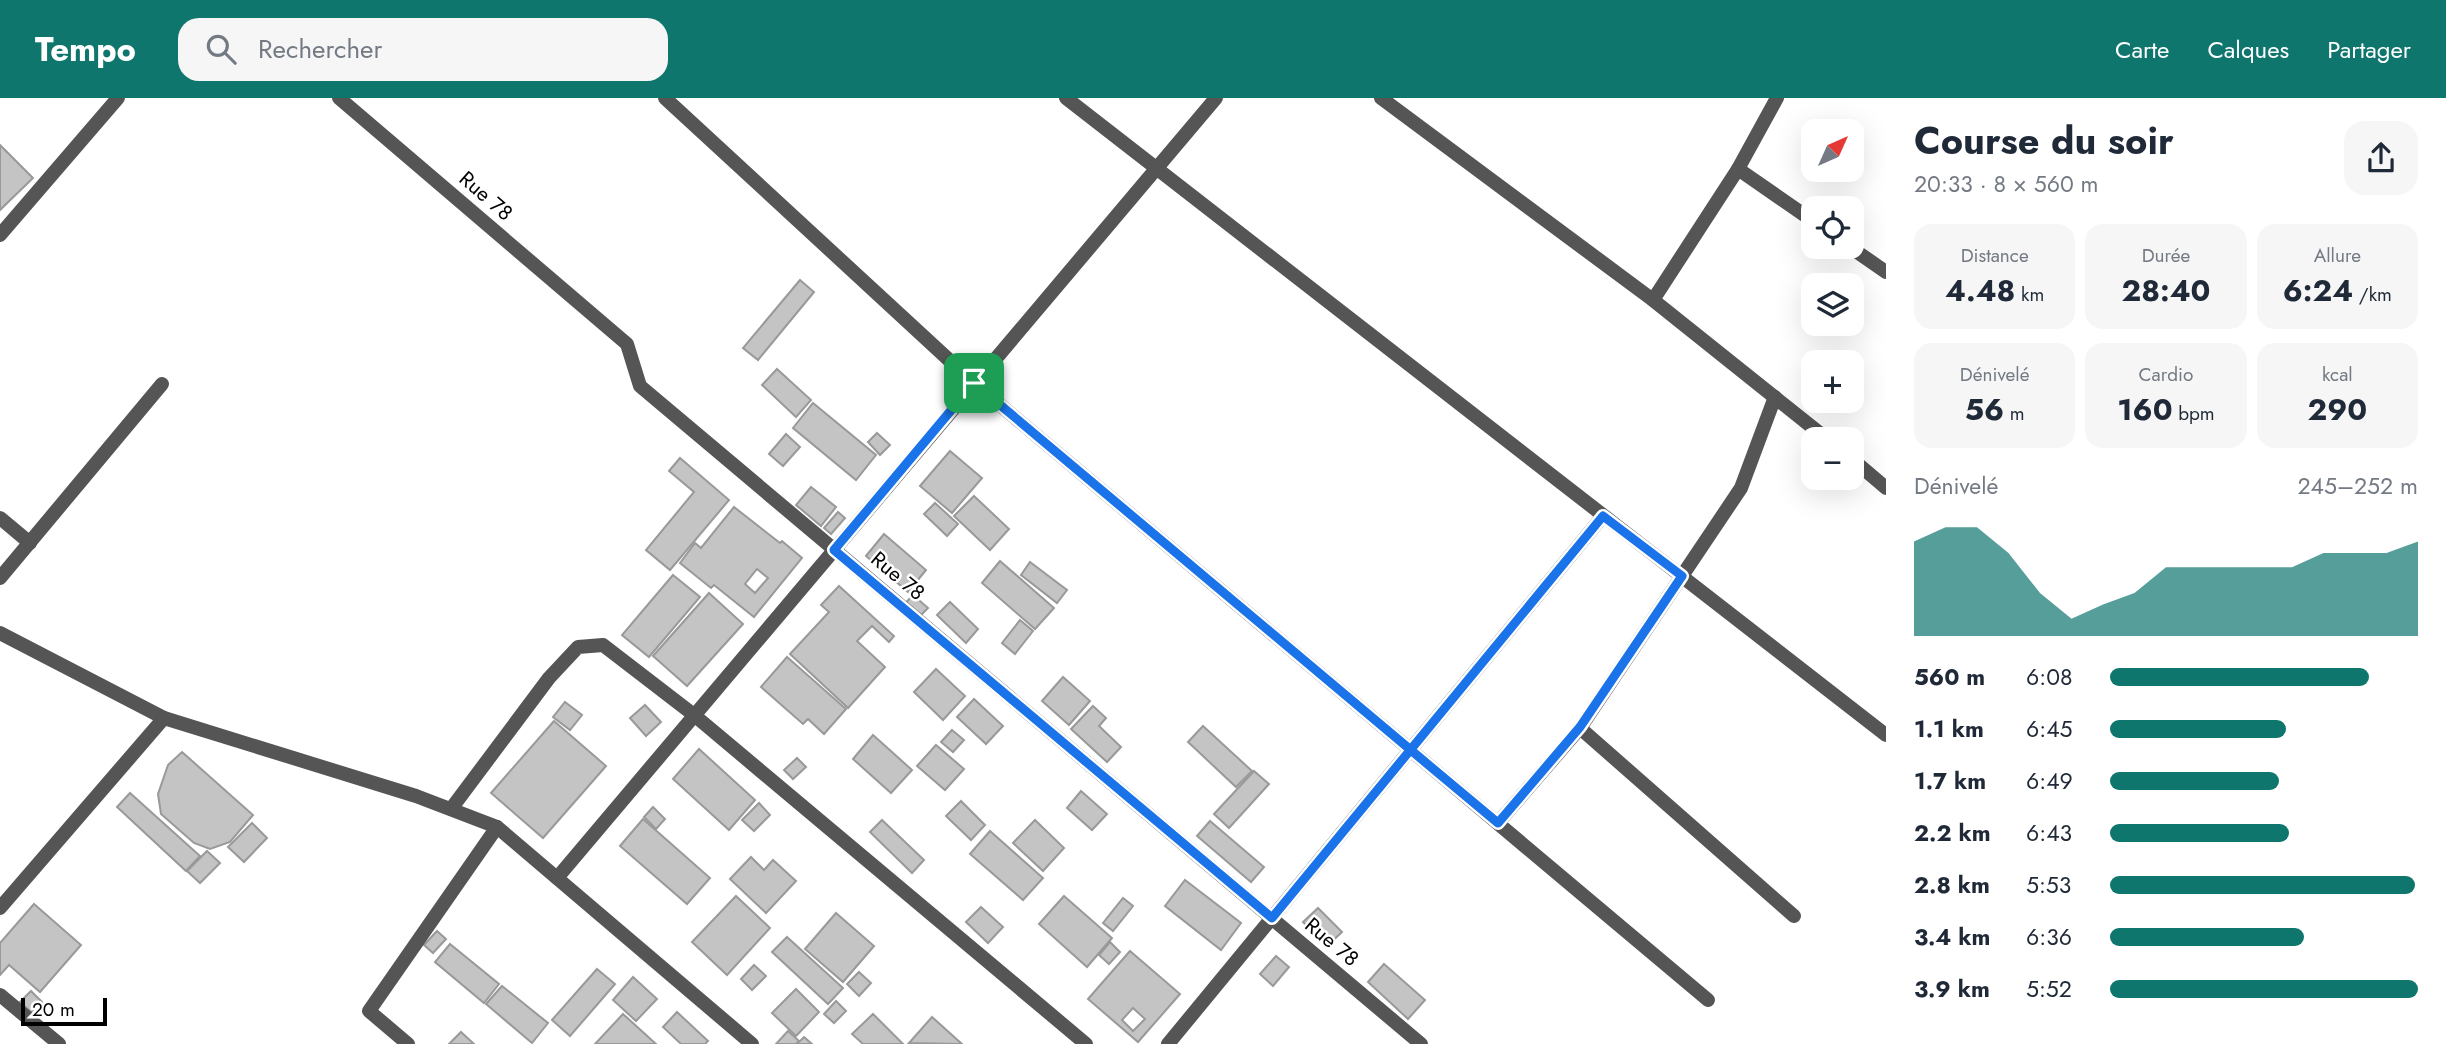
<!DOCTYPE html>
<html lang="fr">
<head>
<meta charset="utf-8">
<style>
  :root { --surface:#fff; --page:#f6f6f7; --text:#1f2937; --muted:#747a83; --accent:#0f766e }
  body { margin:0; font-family:Jost,sans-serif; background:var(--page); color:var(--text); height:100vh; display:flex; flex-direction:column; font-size:26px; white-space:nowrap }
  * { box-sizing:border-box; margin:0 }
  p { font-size:23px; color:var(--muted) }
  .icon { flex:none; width:38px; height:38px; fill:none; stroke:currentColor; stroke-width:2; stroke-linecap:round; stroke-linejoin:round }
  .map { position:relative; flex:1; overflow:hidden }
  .side { display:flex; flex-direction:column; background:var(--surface); width:560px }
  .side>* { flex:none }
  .needle { width:46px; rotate:45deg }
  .buttons { position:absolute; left:1801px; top:21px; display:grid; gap:14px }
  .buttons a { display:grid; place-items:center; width:63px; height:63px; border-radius:14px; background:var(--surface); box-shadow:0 7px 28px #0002; font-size:35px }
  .scale { position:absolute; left:21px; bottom:18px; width:86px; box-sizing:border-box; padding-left:7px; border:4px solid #000; border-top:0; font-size:19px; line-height:24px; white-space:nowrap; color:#000; -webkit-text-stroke:5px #fff; paint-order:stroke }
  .pin { position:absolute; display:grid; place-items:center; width:60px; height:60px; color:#fff; margin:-30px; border-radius:14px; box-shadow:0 4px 10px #0006 }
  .round { display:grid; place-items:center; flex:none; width:74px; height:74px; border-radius:21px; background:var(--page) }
  .headline { display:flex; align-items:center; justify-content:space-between; height:119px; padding:0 28px }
  h1 { font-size:38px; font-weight:700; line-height:52px }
  .figures { display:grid; grid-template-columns:repeat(3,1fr); gap:10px; height:119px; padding:7px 28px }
  .figures div { display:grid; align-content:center; border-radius:18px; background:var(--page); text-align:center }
  .figures b { font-size:30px; font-weight:700 }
  .figures small { font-size:19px; font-weight:400 }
  .figures p { font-size:19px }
  .chart { height:196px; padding:14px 28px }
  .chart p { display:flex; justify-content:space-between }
  .chart svg { width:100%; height:126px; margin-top:7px; fill:var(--accent); opacity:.7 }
  ul { padding:0 28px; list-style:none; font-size:23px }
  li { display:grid; grid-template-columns:112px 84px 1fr; align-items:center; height:52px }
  li i { height:18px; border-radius:9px; background:var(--accent) }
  header { display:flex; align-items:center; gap:42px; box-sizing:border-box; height:98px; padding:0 35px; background:var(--accent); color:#fff }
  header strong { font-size:33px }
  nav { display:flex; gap:38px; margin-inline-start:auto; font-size:24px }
  .search { width:490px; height:63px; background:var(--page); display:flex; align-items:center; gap:18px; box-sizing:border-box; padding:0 24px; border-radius:21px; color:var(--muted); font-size:26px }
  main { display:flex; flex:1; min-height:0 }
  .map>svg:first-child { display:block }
</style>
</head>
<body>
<header>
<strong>Tempo</strong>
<div class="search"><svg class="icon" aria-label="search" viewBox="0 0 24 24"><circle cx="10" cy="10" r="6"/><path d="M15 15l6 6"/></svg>Rechercher</div>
<nav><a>Carte</a><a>Calques</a><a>Partager</a></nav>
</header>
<main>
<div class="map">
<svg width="1886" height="946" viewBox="0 0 1886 946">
  <rect width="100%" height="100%" fill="#fff"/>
  <g fill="#c4c4c4" stroke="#999" stroke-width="2" fill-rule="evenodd">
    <path d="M0 47 33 80 0 112Z"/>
    <path d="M800 182 814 194 758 262 743 250Z"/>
    <path d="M777 271 811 302 796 319 762 287Z"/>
    <path d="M813 305 876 357 856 382 793 330Z"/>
    <path d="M877 335 890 347 880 357 868 344Z"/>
    <path d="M786 336 800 349 783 368 769 356Z"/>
    <path d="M950 353 982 380 952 415 920 388Z"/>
    <path d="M680 360 729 402 670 472 646 452 694 394 669 373Z"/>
    <path d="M811 389 836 409 821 428 796 407Z"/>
    <path d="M974 398 1009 431 990 452 954 418Z"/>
    <path d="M935 405 958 426 947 438 924 416Z"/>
    <path d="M734 409 780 445 782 443 802 460 754 519 714 487 711 490 680 465 695 445 701 450ZM757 471 768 480 755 495 745 486Z"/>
    <path d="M838 414 845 420 831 436 824 430Z"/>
    <path d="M884 436 926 472 908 494 866 458Z"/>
    <path d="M1000 463 1054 510 1035 531 982 485Z"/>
    <path d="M1030 464 1067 492 1057 505 1021 477Z"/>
    <path d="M673 477 700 499 649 559 622 537Z"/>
    <path d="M839 488 894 538 889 544 872 528 857 543 885 569 848 610 790 556 829 514 821 507Z"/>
    <path d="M709 495 743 526 687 588 653 558Z"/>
    <path d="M913 497 928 510 914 524 900 511Z"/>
    <path d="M950 504 978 531 966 545 937 517Z"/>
    <path d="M1020 522 1033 533 1015 556 1002 545Z"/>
    <path d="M787 559 846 611 824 636 808 621 803 626 761 589Z"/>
    <path d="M936 571 965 598 943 622 914 594Z"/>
    <path d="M1063 579 1090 603 1069 627 1042 603Z"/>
    <path d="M974 601 1003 628 986 646 957 619Z"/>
    <path d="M565 604 582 617 570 632 553 619Z"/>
    <path d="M645 607 661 624 646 638 630 620Z"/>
    <path d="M1093 608 1106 620 1099 628 1121 649 1107 664 1071 631Z"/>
    <path d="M554 623 606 668 543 740 491 695Z"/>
    <path d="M1203 628 1252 673 1236 689 1188 644Z"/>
    <path d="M952 632 964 642 953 654 941 644Z"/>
    <path d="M873 637 912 672 891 695 853 661Z"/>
    <path d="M936 647 964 671 945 692 917 668Z"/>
    <path d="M699 651 755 702 729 732 673 681Z"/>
    <path d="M182 654 253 717 230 744 210 751 194 745 161 716 158 696 168 667Z"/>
    <path d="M797 660 806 669 793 681 784 672Z"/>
    <path d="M1254 673 1269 686 1229 730 1214 716Z"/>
    <path d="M1081 693 1107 716 1092 732 1067 710Z"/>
    <path d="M130 695 200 758 186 773 117 709Z"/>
    <path d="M961 703 985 727 971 742 946 718Z"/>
    <path d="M759 705 770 717 754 733 742 722Z"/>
    <path d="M653 709 665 721 656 731 644 719Z"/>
    <path d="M643 721 710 780 687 806 620 748Z"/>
    <path d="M882 722 924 762 912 775 870 734Z"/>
    <path d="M1035 722 1064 750 1043 773 1013 745Z"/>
    <path d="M1210 723 1264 769 1251 784 1197 738Z"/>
    <path d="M252 725 267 740 244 764 228 749Z"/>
    <path d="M990 733 1043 780 1023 802 970 756Z"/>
    <path d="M207 753 220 765 200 785 187 773Z"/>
    <path d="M751 759 764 772 773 762 796 783 766 815 730 781Z"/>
    <path d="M1185 782 1241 825 1221 852 1165 808Z"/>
    <path d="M736 798 770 830 727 877 692 844Z"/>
    <path d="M1064 798 1112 840 1087 869 1039 826Z"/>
    <path d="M1123 800 1133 808 1113 833 1103 825Z"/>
    <path d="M34 806 81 847 40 894 9 867 0 877V845Z"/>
    <path d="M981 809 1003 829 988 845 966 824Z"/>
    <path d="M1318 810 1342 834 1327 848 1303 824Z"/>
    <path d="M836 815 874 848 843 884 805 851Z"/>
    <path d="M437 833 446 841 433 855 424 847Z"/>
    <path d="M787 839 843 890 828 906 772 854Z"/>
    <path d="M1110 844 1120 854 1109 866 1099 857Z"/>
    <path d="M450 846 499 886 484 905 435 864Z"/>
    <path d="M1130 853 1180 896 1138 944 1088 901ZM1133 910 1145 921 1133 933 1122 922Z"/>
    <path d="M1276 858 1289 869 1273 888 1260 876Z"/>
    <path d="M1384 866 1425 902 1408 921 1368 884Z"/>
    <path d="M754 867 766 878 752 892 741 881Z"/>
    <path d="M597 871 615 886 570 938 552 922Z"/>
    <path d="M859 874 871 885 859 898 847 886Z"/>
    <path d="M633 879 657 901 636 923 613 902Z"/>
    <path d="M502 888 548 925 532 945 486 906Z"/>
    <path d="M796 891 819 914 796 938 772 915Z"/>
    <path d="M31 893 42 904 31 914 20 904Z"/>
    <path d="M836 903 846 913 834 925 824 916Z"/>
    <path d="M677 914 708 943 705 946H681L663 929Z"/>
    <path d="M623 916 656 946H595Z"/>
    <path d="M873 916 903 946H863L852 936Z"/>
    <path d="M932 919 962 946 909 945Z"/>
    <path d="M788 933 799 943 796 946H776Z"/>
    <path d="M461 934 474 946H449Z"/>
    <path d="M804 939 812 946H797Z"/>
  </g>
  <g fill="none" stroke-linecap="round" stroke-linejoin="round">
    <g stroke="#555" stroke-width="14">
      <path d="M339 0 627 246 640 288 1421 946"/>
      <path d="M665 0 974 285 1708 902"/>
      <path d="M1066 0 1886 637"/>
      <path d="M1381 0 1653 202 1827 341"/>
      <path d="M1738 71 1813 123"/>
      <path d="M0 137 118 0"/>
      <path d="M1850 149 1886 174"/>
      <path d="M1653 202 1738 71 1777 0"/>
      <path d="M1852 361 1886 390"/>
      <path d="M0 420 30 445"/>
      <path d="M0 480 162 286"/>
      <path d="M0 535 164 620 416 698 497 729 752 946"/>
      <path d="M1580 630 1794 818"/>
      <path d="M451 711 549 580 578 549 603 547 694 617 1086 946"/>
      <path d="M1498 725 1580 630 1741 390 1775 299"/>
      <path d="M557 780 1216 0"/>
      <path d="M0 810 164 620"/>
      <path d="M0 897 59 946"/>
      <path d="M408 946 369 913 497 729"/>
      <path d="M1168 946 1603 418"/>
    </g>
  </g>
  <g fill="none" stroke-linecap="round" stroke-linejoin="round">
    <defs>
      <path id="route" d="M974 285C1149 432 1323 579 1498 725L1580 629 1682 478 1603 418 1272 820 834 452 974 285"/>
    </defs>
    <use href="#route" stroke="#fff" stroke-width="14"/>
    <use href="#route" stroke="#1a73e8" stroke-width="9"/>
  </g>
  <g text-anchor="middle" stroke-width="5" stroke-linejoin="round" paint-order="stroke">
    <g font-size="21" fill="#000" stroke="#fff">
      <text transform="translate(486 98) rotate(41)" y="7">Rue 78</text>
      <text transform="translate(898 478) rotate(40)" y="7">Rue 78</text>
      <text transform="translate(1332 844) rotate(40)" y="7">Rue 78</text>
    </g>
  </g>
</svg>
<div class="buttons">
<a><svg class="needle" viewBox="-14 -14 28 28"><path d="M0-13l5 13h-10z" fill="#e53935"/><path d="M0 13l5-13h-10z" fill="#747a83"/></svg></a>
<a><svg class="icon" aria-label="locate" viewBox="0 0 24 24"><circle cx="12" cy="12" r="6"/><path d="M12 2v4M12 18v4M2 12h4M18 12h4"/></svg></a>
<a><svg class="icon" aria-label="layers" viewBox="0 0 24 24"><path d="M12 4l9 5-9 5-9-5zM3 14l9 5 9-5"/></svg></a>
<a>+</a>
<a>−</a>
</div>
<div class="scale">20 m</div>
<div class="pin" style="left:974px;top:285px;background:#1e9e55"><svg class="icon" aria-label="arrive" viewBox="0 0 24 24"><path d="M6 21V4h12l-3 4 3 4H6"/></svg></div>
</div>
<section class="side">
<div class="headline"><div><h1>Course du soir</h1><p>20:33 · 8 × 560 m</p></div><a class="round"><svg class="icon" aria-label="share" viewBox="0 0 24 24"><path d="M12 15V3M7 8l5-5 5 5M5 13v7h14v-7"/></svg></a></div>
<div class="figures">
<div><p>Distance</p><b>4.48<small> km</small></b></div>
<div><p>Durée</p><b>28:40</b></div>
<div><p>Allure</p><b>6:24<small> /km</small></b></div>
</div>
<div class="figures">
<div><p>Dénivelé</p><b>56<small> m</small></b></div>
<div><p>Cardio</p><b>160<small> bpm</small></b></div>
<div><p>kcal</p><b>290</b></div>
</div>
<div class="chart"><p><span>Dénivelé</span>245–252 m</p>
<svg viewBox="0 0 160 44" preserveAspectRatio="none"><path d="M0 44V11L10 6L20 6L30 15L40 29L50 38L60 33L70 29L80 20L90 20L100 20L110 20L120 20L130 15L140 15L150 15L160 11V44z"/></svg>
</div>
<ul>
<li><b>560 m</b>6:08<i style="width:84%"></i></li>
<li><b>1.1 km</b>6:45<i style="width:57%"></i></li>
<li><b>1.7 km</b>6:49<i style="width:55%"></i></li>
<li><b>2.2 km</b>6:43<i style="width:58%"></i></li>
<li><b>2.8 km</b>5:53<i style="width:99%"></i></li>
<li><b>3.4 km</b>6:36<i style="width:63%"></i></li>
<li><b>3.9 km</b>5:52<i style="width:100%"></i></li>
</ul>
</section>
</main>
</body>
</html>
